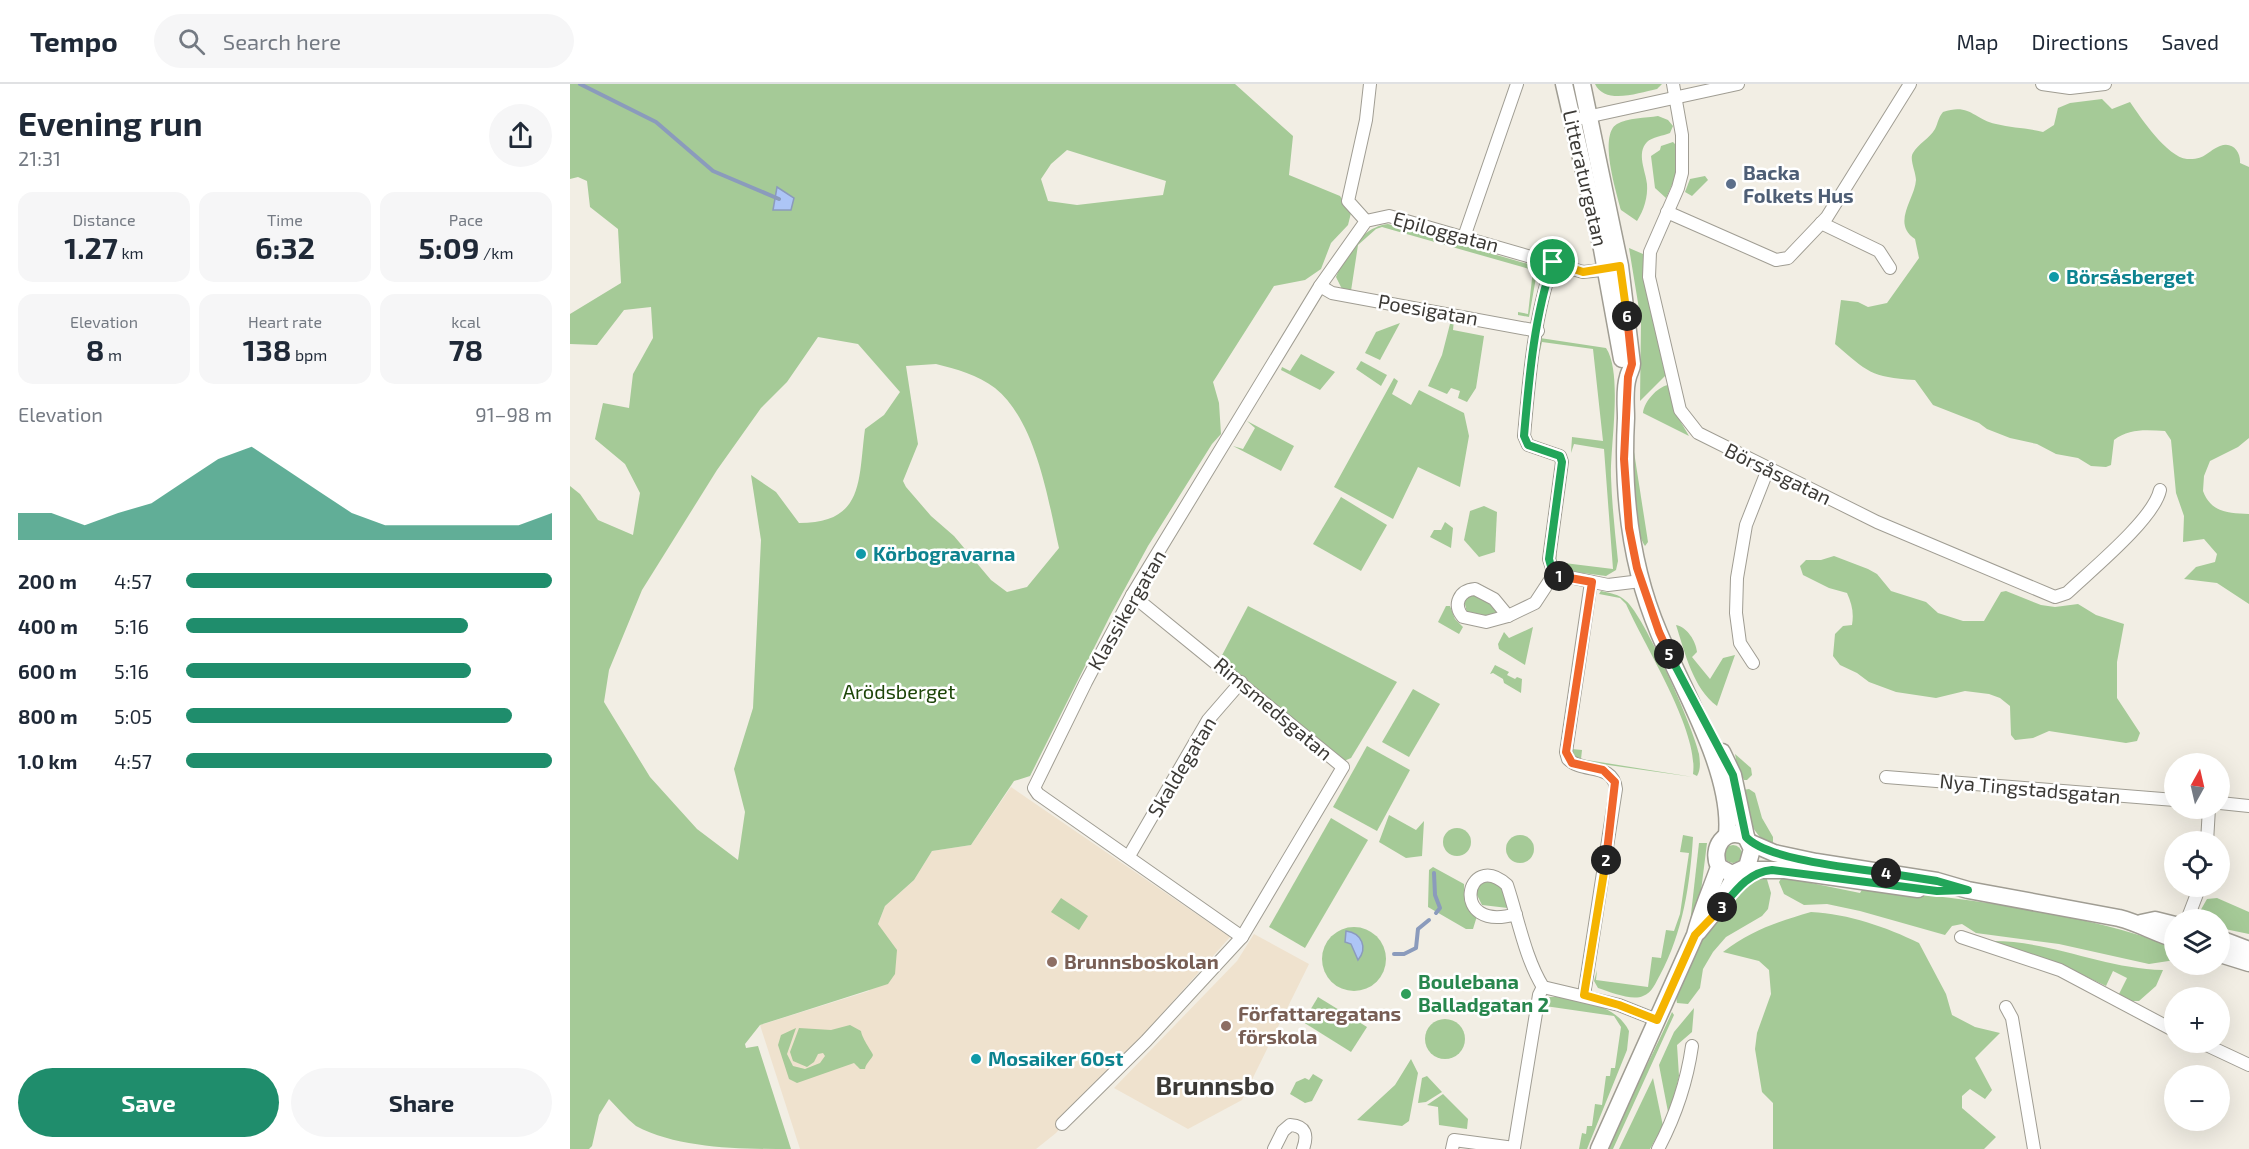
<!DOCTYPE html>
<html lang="en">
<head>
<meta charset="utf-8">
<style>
  :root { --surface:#fff; --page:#f6f6f7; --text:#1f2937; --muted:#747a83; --line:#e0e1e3; --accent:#1f8d6c }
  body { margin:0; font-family:"Exo 2",sans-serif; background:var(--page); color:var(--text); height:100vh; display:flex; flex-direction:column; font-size:22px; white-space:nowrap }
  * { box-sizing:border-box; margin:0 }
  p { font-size:20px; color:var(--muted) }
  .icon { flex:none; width:33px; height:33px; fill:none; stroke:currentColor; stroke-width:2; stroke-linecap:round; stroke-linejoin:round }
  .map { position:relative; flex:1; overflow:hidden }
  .details { display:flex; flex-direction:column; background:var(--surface); width:570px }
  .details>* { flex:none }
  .needle { width:39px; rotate:8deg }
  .controls { position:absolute; left:1594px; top:669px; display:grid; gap:12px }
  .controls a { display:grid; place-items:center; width:66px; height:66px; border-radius:50%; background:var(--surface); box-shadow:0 6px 24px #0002; font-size:30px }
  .pin { position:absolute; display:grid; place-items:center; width:51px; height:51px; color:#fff; margin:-26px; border:3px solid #fff; border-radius:50%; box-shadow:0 2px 6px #0007 }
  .km { position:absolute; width:30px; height:30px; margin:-15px; border-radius:50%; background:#222; color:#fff; font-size:16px; line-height:30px; text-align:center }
  .round { display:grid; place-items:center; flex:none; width:63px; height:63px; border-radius:32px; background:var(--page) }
  .overview { display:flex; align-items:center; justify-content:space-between; height:102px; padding:0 18px }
  h1 { font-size:33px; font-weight:700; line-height:45px }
  .figures { display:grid; grid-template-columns:repeat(3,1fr); gap:9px; height:102px; padding:6px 18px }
  .figures div { display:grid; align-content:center; border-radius:15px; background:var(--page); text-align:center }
  .figures b { font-size:30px; font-weight:700 }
  .figures small { font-size:16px; font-weight:400 }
  .figures p { font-size:16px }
  .chart { height:168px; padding:12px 18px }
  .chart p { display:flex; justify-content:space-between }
  .chart svg { width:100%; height:108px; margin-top:6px; fill:var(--accent); opacity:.7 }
  .cta { display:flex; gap:12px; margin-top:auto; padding:12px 18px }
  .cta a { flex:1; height:69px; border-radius:36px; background:var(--accent); color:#fff; font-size:24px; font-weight:700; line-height:69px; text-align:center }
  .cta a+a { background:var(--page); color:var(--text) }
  ul { padding:0 18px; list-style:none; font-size:20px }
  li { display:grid; grid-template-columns:96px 72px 1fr; align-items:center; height:45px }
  li i { height:15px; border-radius:8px; background:var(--accent) }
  header { display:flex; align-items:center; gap:36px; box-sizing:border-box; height:84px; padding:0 30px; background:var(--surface); border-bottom:2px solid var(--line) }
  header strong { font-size:28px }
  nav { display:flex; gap:33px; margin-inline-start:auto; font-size:21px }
  .search { width:420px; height:54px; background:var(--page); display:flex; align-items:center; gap:15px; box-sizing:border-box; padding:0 21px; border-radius:33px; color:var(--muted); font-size:22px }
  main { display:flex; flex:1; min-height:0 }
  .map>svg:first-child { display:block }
</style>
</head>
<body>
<header>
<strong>Tempo</strong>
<div class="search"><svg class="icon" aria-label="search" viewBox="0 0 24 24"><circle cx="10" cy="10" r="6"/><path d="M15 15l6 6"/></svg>Search here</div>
<nav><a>Map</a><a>Directions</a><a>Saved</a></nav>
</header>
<main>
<section class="details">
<div class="overview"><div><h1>Evening run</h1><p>21:31</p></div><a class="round"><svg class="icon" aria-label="share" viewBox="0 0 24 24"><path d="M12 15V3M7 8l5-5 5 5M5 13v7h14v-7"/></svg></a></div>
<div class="figures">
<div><p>Distance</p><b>1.27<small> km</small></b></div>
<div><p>Time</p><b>6:32</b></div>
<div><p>Pace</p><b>5:09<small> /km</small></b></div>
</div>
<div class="figures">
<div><p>Elevation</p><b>8<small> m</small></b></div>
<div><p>Heart rate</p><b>138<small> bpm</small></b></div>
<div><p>kcal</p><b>78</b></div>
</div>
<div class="chart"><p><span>Elevation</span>91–98 m</p>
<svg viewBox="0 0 160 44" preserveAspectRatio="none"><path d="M0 44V33L10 33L20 38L30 33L40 29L50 20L60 11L70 6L80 15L90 24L100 33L110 38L120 38L130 38L140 38L150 38L160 33V44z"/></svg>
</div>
<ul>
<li><b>200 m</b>4:57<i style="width:100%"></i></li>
<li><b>400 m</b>5:16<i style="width:77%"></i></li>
<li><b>600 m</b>5:16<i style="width:78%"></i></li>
<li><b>800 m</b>5:05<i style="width:89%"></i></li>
<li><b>1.0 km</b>4:57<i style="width:100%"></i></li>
</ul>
<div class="cta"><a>Save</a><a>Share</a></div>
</section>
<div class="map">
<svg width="1679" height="1065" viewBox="0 0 1679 1065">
  <rect width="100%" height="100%" fill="#f2eee4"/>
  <g fill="#efe2ce">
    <path d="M441 703 660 853 486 1049 466 1065H230L190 941 299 907 308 840 315 822 344 796 362 767 401 761Z"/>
    <path d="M684 850 739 880 672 1016 618 1045 544 1004 667 877Z"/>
  </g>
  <g fill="#a5ca97" fill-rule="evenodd">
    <path d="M0 0H665L723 52 719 91 770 112 781 129 778 141 761 159 751 185 735 196 704 202 643 298 649 319 651 350 642 360 578 462 541 530 460 692 444 697 401 761 362 767 344 796 315 822 308 840 327 866 325 890 318 900 190 941 175 960 176 964 188 962 221 1065C170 1065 110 1065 66 1042 56 1034 48 1024 39 1015L29 1031 22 1062 19 1065H0V402L10 410 28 436 63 451 70 409 55 380 25 355 33 319 59 324 63 290 83 254 81 223 54 226 27 261 0 260V230L51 199 48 145 20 123 17 97 8 93 0 95ZM497 66 596 97 593 111 507 121 478 117 471 95 481 80ZM248 253 288 260 330 308 314 331 295 345C288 396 295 439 229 439L206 408 181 391 191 456 183 624 164 685 175 728 168 776 127 745 80 693 34 618 39 586 72 506 147 386 191 324 217 298ZM366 280C386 285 408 291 425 304 466 337 478 415 489 464L457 503 437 508 421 496 384 452 361 432 336 403 333 397 348 360 336 282Z"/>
    <path d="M1025 0H1092L1087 5C1068 9 1035 21 1025 0Z"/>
    <path d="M1532 15 1542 25 1560 18C1571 34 1597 73 1617 75 1636 76 1637 67 1650 62 1663 57 1671 69 1670 79L1679 83V354L1668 363 1640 377 1634 392 1633 407C1641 429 1659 429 1679 430V520L1647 499 1614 495 1626 483 1645 478 1647 470 1634 455 1613 458 1614 432 1606 409 1601 356 1595 347C1577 346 1559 344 1544 356L1541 381 1536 383 1521 382 1508 374 1486 370 1467 360 1440 354 1417 345 1409 339 1363 321 1345 296C1300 293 1298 288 1265 260L1271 216 1288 218 1298 223 1317 219 1349 174 1345 155C1321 139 1345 115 1346 96 1346 88 1339 75 1343 69 1348 60 1360 54 1365 45 1368 39 1368 34 1373 28 1400 19 1403 35 1426 40 1442 44 1458 44 1473 48L1484 41 1488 24 1500 19Z"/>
    <path d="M1088 32 1098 36 1103 42 1100 49C1093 52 1082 53 1077 58 1066 69 1076 88 1077 100 1078 113 1074 126 1067 137L1051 126C1047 110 1028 51 1047 40 1057 34 1076 34 1088 32Z"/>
    <path d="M1103 58 1108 63 1105 94 1096 114 1085 104 1081 72 1090 66 1091 62Z"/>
    <path d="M1135 92 1138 96 1122 112 1115 108 1120 95Z"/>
    <path d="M818 140 965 182 967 188 959 233 948 231V228L958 230 963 186 812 143 806 145 788 161 781 207 772 205 766 193C775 170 792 143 818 140Z"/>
    <path d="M1059 164 1073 170V190L1096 291 1070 317 1071 237Z"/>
    <path d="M881 236H884L883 246 914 252 906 304 897 318 888 314 890 307 881 304 877 310 858 302 872 271Z"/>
    <path d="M830 239 810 276 795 269 806 248Z"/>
    <path d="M970 254 1036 264C1053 289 1040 362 1041 393 1042 421 1045 449 1048 477L1046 486 1036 492 989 486 984 475 987 469 986 478 1043 485 1034 365 1004 360 1001 369 1002 353 1033 357 1023 265 972 258 970 267Z"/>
    <path d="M731 270 765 288 750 306 711 286 712 283 720 287Z"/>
    <path d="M791 277 817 291 811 302 786 285Z"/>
    <path d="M824 294 828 297 822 310 841 321 849 306 894 329 899 352 890 403 848 383 823 435 764 403Z"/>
    <path d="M1098 301 1105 328 1119 352 1073 329C1074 318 1087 303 1098 301Z"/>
    <path d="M677 337 724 362 711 387 663 362 673 365 685 344Z"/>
    <path d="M1062 355 1078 458 1075 462C1062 445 1062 379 1062 355Z"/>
    <path d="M771 413 817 441 791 487 743 460Z"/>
    <path d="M914 422 927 428 925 468 909 473 894 456 900 427Z"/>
    <path d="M875 438 883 444 881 464 860 453 864 446H871Z"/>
    <path d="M1264 472 1298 485 1307 490 1321 507 1356 518 1368 529 1393 537H1414L1431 508 1436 507 1471 521 1485 523 1508 520 1526 531 1554 540 1547 578V614L1570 649 1567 657 1556 659 1479 647 1463 654 1445 656 1441 651 1440 622 1430 614 1419 610 1395 607 1366 614 1326 608 1299 598 1287 589 1270 581 1263 572 1265 550 1273 542 1282 541C1284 529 1282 520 1277 509L1259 504 1233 491 1230 482 1236 476H1251Z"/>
    <path d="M1031 507C1040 509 1049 510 1056 517 1074 531 1124 645 1129 670 1130 678 1131 685 1127 692L1123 690C1129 647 1075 563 1056 520L1050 514 1029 510Z"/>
    <path d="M902 510 914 514 928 529 917 533 897 529 894 516Z"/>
    <path d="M678 522 827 598 781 674 774 677 649 577Z"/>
    <path d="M876 522H880L885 535 893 543 889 550 868 538Z"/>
    <path d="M1106 541C1117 543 1126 557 1127 568L1122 573 1140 595 1153 574 1165 571 1147 622C1123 604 1115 569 1106 541Z"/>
    <path d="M963 543 955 581 929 565 928 560 934 548 939 554Z"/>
    <path d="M925 581 939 588 937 591 945 595 947 593 952 595 951 609 934 599 933 595 923 589 920 590Z"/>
    <path d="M843 605 870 620 839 673 812 658Z"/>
    <path d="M797 662 840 686 807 747 763 723Z"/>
    <path d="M1002 665 1012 666 1011 675 1123 693 1010 677 1003 671Z"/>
    <path d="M1165 670 1181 684 1182 691 1177 696H1174L1167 681Z"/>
    <path d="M1179 705 1185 709 1192 734 1203 753V763C1179 749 1178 731 1173 706Z"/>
    <path d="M819 731 846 746 854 737 852 772 836 774 809 758Z"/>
    <path d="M761 734 798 756 735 864 699 843Z"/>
    <circle cx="887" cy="758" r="14"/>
    <path d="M1113 751 1123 753C1120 801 1113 848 1090 891 1086 898 1082 909 1073 912 1062 917 1040 908 1028 904L1024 897 1027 886 1026 896 1078 903 1082 873 1091 874 1096 846 1104 847 1110 830 1119 769 1110 768Z"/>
    <circle cx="950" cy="765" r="14"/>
    <path d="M1129 759H1137L1131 807 1120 839Z"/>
    <circle cx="1163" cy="770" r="9"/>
    <path d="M863 783 894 800 895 819 907 832 903 845H896L858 823 859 786Z"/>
    <path d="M1196 792 1201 809 1198 825 1192 832 1156 853 1143 868 1133 885 1130 904 1118 920 1107 919C1102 892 1156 816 1179 800 1184 796 1190 795 1196 792Z"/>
    <path d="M1212 793 1290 809 1293 804C1400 816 1504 826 1605 863V876L1579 880 1489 860 1406 849 1392 840 1382 842 1375 851 1290 827 1257 820 1234 821 1214 810 1209 798Z"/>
    <path d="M918 796 931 801 938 824 912 821 906 809 907 803Z"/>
    <path d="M491 814 518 832 509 846 481 828Z"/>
    <path d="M1647 814 1679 828V850L1650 844V836L1629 835V829L1637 815Z"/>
    <path d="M1241 828C1279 830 1316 843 1349 859L1376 910 1382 931 1405 943 1430 949 1405 974 1422 1006 1415 1015 1400 1005 1392 1012V1024L1426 1053 1414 1065H1203V1019L1192 1008 1185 965 1187 949 1201 910 1199 886 1189 877 1153 868C1182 846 1207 838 1241 828Z"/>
    <circle cx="784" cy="875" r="32"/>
    <path d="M1423 857C1481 857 1536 885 1593 886L1586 902 1569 917H1560L1549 910 1557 894 1543 887 1536 902 1487 879Z"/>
    <path d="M748 913 797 943 781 968 733 938Z"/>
    <path d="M978 913C1005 912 1047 921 1059 947L1057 966 1017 1065H1009L1012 1049 1016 1050 1017 1042H1022L1025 1020 1032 1021 1036 992H1040L1041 984H1045L1051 943 1044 932 975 922 971 931 973 919Z"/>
    <path d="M1124 924 1122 948 1107 961 1109 992 1102 1022 1098 1028 1089 981 1104 948Z"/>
    <path d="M1102 928 1104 931 1043 1065H1037C1057 1019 1081 975 1102 928Z"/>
    <circle cx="875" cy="955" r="20"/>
    <path d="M280 941 291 947C292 955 303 969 303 971 302 975 296 979 295 985H290L284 979 227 999 219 995 208 961 211 951 226 944 217 970 223 982 235 985 250 979 255 972 253 969 248 970 244 978 237 983 223 977 220 968 229 944 261 946Z"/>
    <path d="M841 975 848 989 839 1037 832 1042 787 1036 825 1001Z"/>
    <path d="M743 990 753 996 742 1017 735 1019 720 1010 726 998 735 994 739 996Z"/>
    <path d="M857 992 872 1008 856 1018 848 1019 852 994Z"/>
    <path d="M1083 994 1093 1042 1080 1065H1049Z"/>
    <path d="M873 1010 898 1035 897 1045 869 1041 868 1023 857 1021Z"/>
  </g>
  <g fill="#adc5f6" stroke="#8b9bbc" stroke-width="1.5">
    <path d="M207 103 224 114 221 126H203Z"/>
    <path d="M776 847C792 849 798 864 788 876L781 860 775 858Z"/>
  </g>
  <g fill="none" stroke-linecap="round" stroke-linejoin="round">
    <g stroke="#8b9bbc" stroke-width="4">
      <path d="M10 0 86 38 143 87 209 115"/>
      <path d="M864 789 865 811 870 824 866 829"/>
      <path d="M824 870H834L846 864 848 845 859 836"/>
    </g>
    <defs>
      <g id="street">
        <path d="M1103 0 1112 51V89L1108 104 1080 168 1079 193 1110 326 1128 349 1307 438 1485 513 1497 509C1520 487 1584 435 1590 406"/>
        <path d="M1472 0 1500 4 1535 0"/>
        <path d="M1012 34 1168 0"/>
        <path d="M1097 128 1206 176 1218 174 1257 133 1340 0"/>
        <path d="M796 137 778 117 796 36 800 0"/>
        <path d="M1251 139 1309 167 1320 184"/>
        <path d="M894 153 947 0"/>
        <path d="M983 179C964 232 959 295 954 352L958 361 990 372 992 378 979 475 984 490"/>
        <path d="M750 202 762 209 968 247"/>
        <path d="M905 505 924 515 938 532 916 538 893 533C882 520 890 506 905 505Z"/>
        <path d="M938 532 965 519 984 490 1038 501 1071 497"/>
        <path d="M1183 579 1170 559 1166 529 1167 494 1176 441 1198 385"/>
        <path d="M1316 693 1605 716"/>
        <path d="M1650 719 1679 722"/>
        <path d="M1637 758 1639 724"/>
        <path d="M559 772 638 636 671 598"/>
        <path d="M946 830C878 850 896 764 937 801 948 834 955 874 973 903L1049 921 1087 936"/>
        <path d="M1617 836 1630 802"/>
        <path d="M672 853 468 710 464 704 516 598 562 511 750 202 796 137 819 132 1013 188 1041 185"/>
        <path d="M1391 853 1490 886 1605 947"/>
        <path d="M1014 911 1046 705C1043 678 1013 690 998 675L996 668 1021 498"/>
        <path d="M1436 923 1442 934 1464 1065"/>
        <path d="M1630 958 1679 981"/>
        <path d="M492 1040 576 957 672 853 773 683 562 511"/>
        <path d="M704 1065 713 1047 720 1041C736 1042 738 1051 733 1065"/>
        <path d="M882 1065 884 1056 944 1064 969 911 973 903"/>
        <path d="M1088 1065C1105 1033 1117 997 1122 962"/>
      </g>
      <g id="secondary">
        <path d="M994 0 1032 165 1052 275"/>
        <path d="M1012 0 1050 182 1062 280C1062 285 1059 288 1058 293 1054 305 1056 321 1056 334 1052 408 1060 481 1089 549 1113 606 1163 689 1157 751"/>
        <path d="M1152 668 1163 691 1176 753"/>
        <path d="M1181 759 1204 769 1246 778 1367 797 1398 806 1549 834C1569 839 1585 849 1605 855"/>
        <path d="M1173 786H1215L1348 805"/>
        <path d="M1571 839 1585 836 1605 841"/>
        <path d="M1128 848 1145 827 1167 789"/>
        <path d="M1650 855 1679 866"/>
        <path d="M1650 870 1679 879"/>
        <path d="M1029 1065 1125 851C1131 827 1141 806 1149 783 1140 764 1155 742 1176 753L1182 765 1177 783 1162 790 1149 783"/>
      </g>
    </defs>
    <use href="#street" stroke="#a09d93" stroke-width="14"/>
    <use href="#secondary" stroke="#a09d93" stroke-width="19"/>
    <use href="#street" stroke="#fff" stroke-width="12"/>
    <use href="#secondary" stroke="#fff" stroke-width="16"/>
  </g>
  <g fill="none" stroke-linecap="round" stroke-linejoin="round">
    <defs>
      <path id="split-1" d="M983 178C964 232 959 295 954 352L958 361 990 372 992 378 979 475 982 486 989 492"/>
      <path id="split-2" d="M989 492 1022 498 996 668 1002 679 1033 686 1045 698 1036 776"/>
      <path id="split-3" d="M1036 776 1014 911 1049 921 1087 936 1125 851 1152 823"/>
      <path id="split-4" d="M1152 823C1166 806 1179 788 1202 786L1367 807 1398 806 1367 797 1316 789"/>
      <path id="split-5" d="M1099 570 1163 691 1176 753C1197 776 1283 784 1316 789"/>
      <path id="split-6" d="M1057 232 1062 280 1058 293 1054 375 1059 444 1067 484 1089 548 1099 570"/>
      <path id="split-7" d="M983 178 1013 188 1050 182 1057 232"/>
    </defs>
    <use href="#split-1" stroke="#fff" stroke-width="12"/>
    <use href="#split-2" stroke="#fff" stroke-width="12"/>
    <use href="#split-3" stroke="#fff" stroke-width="12"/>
    <use href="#split-4" stroke="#fff" stroke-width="12"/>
    <use href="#split-5" stroke="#fff" stroke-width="12"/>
    <use href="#split-6" stroke="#fff" stroke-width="12"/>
    <use href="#split-7" stroke="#fff" stroke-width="12"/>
    <use href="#split-1" stroke="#22a559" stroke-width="8"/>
    <use href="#split-2" stroke="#f0652b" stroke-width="8"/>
    <use href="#split-3" stroke="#f5b400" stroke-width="8"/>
    <use href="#split-4" stroke="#22a559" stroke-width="8"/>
    <use href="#split-5" stroke="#22a559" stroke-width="8"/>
    <use href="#split-6" stroke="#f0652b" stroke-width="8"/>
    <use href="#split-7" stroke="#f5b400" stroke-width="8"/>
  </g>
  <circle fill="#5c6f8a" stroke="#fff" stroke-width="2" cx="1161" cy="100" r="6"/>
  <g fill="#0f9aa8" stroke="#fff" stroke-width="2">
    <circle cx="1484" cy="193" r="6"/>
    <circle cx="291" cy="470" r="6"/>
    <circle cx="406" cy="975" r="6"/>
  </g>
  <g fill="#8d6e63" stroke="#fff" stroke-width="2">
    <circle cx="482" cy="878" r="6"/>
    <circle cx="656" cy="942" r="6"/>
  </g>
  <circle fill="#2e9e5b" stroke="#fff" stroke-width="2" cx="836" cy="910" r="6"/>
  <g text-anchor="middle" stroke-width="5" stroke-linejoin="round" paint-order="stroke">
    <g font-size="20" font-weight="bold" fill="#4e5e75" stroke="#fff" text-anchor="start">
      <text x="1173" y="96">Backa<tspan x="1173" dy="23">Folkets Hus</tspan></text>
    </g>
    <g font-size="20" fill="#3c3a36" stroke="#fff">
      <text transform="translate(1015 94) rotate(77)" y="7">Litteraturgatan</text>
      <text transform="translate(876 148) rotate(15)" y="7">Epiloggatan</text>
      <text transform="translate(858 226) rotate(10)" y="7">Poesigatan</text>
      <text transform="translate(1208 390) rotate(26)" y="7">Börsåsgatan</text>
      <text transform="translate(557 526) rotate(-60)" y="7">Klassikergatan</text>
      <text transform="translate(703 625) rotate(40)" y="7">Rimsmedsgatan</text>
      <text transform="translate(612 683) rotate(-59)" y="7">Skaldegatan</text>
      <text transform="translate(1460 705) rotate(5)" y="7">Nya Tingstadsgatan</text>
    </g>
    <g font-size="20" font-weight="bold" fill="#0d838f" stroke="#fff" text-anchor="start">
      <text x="1496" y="200">Börsåsberget</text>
      <text x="303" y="477">Körbogravarna</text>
      <text x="418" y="982">Mosaiker 60st</text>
    </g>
    <g font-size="20" fill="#1d4508" stroke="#fff">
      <text x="329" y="615">Arödsberget</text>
    </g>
    <g font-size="20" font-weight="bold" fill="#785e54" stroke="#fff" text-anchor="start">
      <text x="494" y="885">Brunnsboskolan</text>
      <text x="668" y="937">Författaregatans<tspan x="668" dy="23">förskola</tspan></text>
    </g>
    <g font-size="20" font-weight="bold" fill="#27864d" stroke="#fff" text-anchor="start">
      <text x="848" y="905">Boulebana<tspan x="848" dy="23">Balladgatan 2</tspan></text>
    </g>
    <g font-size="26" font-weight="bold" fill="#3c3a36" stroke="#fff">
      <text x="645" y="1011">Brunnsbo</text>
    </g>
  </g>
</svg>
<div class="controls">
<a><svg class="needle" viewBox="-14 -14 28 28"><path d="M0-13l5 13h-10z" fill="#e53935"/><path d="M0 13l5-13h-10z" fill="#747a83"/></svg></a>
<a><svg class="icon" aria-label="locate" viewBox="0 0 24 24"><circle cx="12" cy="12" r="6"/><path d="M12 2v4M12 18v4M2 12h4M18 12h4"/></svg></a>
<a><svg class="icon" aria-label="layers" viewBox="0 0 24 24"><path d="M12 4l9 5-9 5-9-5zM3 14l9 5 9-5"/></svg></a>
<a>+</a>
<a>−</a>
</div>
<div class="pin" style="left:983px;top:178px;background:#1e9e55"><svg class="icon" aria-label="arrive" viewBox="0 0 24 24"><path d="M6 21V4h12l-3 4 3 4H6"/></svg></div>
<b class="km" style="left:989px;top:492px">1</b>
<b class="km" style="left:1036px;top:776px">2</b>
<b class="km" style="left:1152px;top:823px">3</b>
<b class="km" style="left:1316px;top:789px">4</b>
<b class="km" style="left:1099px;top:570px">5</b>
<b class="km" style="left:1057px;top:232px">6</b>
</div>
</main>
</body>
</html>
